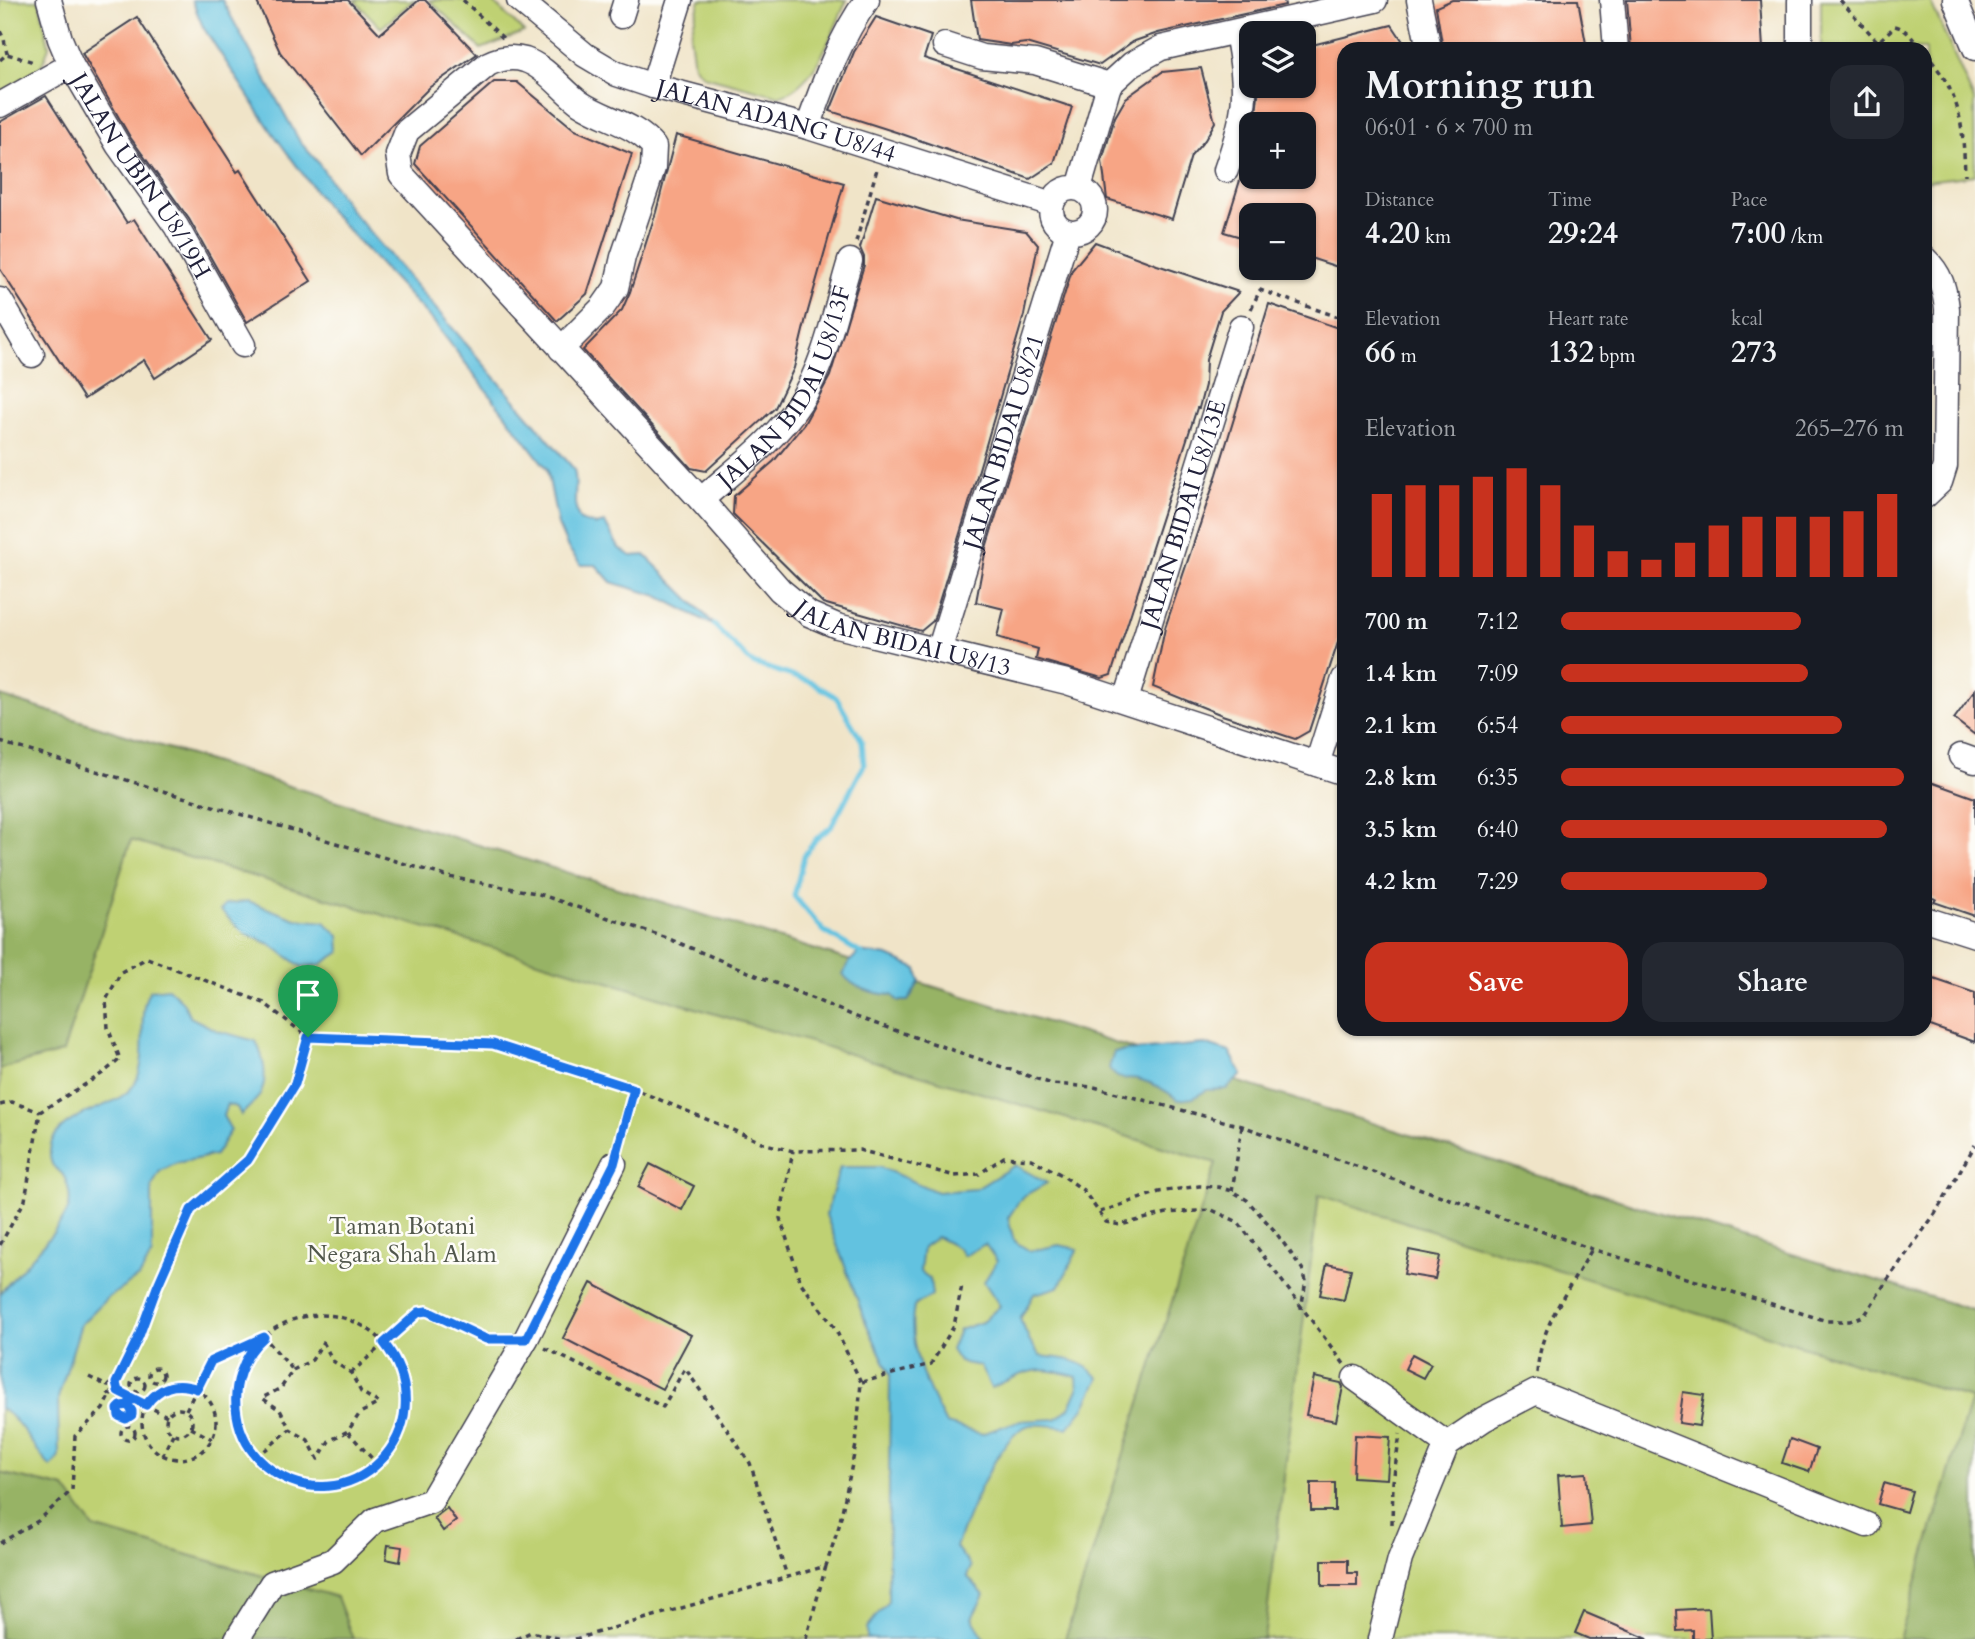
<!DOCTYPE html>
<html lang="en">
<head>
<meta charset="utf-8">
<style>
  :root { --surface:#171b24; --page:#242831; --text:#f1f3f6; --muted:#9ea1a6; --accent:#c8321e }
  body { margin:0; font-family:Cardo,serif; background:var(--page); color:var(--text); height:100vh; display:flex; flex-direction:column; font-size:26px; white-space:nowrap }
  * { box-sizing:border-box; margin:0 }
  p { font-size:23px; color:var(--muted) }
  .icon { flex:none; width:38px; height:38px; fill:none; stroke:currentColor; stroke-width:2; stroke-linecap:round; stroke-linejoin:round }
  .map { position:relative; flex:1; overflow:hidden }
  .side { position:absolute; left:1337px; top:42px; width:595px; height:994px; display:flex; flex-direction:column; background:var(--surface); border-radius:21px; box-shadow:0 2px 5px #0004 }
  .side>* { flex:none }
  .controls { position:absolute; left:1239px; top:21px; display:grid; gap:14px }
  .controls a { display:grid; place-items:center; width:77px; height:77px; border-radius:14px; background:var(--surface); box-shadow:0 2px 5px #0004; font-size:35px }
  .pin { position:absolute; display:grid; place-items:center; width:60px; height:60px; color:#fff; margin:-72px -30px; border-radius:50% 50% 50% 0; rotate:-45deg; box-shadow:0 0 7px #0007 }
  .pin .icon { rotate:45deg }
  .round { display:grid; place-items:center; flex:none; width:74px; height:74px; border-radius:21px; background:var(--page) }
  .overview { display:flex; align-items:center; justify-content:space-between; height:119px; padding:0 28px }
  h1 { font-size:38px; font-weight:700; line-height:52px }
  .figures { display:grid; grid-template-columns:repeat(3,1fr); gap:10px; height:119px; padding:7px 28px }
  .figures div { display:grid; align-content:center }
  .figures b { font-size:30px; font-weight:700 }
  .figures small { font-size:19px; font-weight:400 }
  .figures p { font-size:19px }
  .chart { height:196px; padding:14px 28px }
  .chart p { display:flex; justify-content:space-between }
  .chart svg { width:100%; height:126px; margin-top:7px; stroke:var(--accent); stroke-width:6 }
  .cta { display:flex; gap:14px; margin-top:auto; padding:14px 28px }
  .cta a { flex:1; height:80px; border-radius:21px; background:var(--accent); color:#fff; font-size:28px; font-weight:700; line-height:80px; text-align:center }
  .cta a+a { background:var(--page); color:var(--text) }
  ul { padding:0 28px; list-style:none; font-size:23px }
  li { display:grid; grid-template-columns:112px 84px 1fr; align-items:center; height:52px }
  li i { height:18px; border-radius:9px; background:var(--accent) }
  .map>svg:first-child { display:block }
</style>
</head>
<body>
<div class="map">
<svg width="1975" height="1639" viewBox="0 0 1975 1639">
  <rect width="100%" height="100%" fill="#fdfcf7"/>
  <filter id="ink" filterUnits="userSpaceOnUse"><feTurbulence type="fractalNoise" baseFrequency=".0143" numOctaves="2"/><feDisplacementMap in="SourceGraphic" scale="14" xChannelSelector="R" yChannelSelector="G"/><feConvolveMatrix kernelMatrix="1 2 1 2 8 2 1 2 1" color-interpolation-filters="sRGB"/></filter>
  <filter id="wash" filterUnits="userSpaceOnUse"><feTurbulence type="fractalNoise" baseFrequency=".00686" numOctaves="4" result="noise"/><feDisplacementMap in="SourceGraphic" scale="28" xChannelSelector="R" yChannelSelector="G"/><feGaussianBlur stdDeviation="1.57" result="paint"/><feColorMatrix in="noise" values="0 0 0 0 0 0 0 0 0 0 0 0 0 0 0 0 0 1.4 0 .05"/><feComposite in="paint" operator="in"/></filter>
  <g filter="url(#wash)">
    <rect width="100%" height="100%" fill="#f0e4c8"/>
    <g fill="#bfd173" stroke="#707a57" stroke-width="2">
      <path d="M0 0H39L49 47 39 72 0 92Z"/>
      <path d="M354 0H414L381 28Z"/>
      <path d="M429 0H491L524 32 481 49Z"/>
      <path d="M700 0H847C832 32 817 85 779 96L704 76 694 66 690 36Z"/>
      <path d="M1821 0H1930L1974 100 1975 175 1925 181V49H1821Z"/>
      <path d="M0 696 1975 1311V1639H0Z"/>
    </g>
    <g fill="#97b365" stroke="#5c6a50" stroke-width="2">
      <path d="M0 696 1975 1311V1639H1899L1971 1399 1319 1195 1264 1639H1065L1216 1163 131 840 63 1052 0 1069Z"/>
      <path d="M0 1473 65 1488 94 1528 337 1597 353 1639H0Z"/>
    </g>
    <g fill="#62c2e0" stroke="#42728e" stroke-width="2" fill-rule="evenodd">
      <path d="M192 0H222L300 142 317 161 349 208 574 469C579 489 570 500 580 520L596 525 605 523 619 548 631 556 645 555 717 627 658 596 611 582 596 565H581L568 548 558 525 547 469 433 321 330 211 272 132 203 27Z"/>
      <path d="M248 901 296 919 325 922 339 936 340 952 320 965 302 967 270 944 244 933 220 910 226 904Z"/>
      <path d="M859 952 888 956 917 969 920 981 908 1001H898L892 995C876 994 853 989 843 974L850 961Z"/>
      <path d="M168 988 183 1002 190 1017 218 1031 256 1041C263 1056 269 1078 260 1095 255 1102 247 1109 241 1115L237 1107 227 1104 223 1116 231 1130 215 1155 177 1163 160 1171 152 1186V1254L140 1276 106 1299 81 1324 58 1398 59 1457 51 1467C32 1449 24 1422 0 1408V1293C16 1274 64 1227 69 1206 71 1197 68 1183 63 1175 61 1171 54 1169 52 1164 48 1155 50 1142 56 1134 76 1108 120 1108 135 1083 150 1057 135 1011 150 990Z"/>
      <path d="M1204 1044 1230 1052 1242 1075 1226 1089 1207 1090 1193 1098 1178 1100C1166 1090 1153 1083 1138 1079 1124 1076 1120 1084 1109 1068L1114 1052Z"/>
      <path d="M1015 1165 1047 1183 1022 1197 1008 1218 1014 1241 1030 1251 1059 1245 1078 1249 1059 1287 1034 1294 1020 1319 1030 1341 1040 1356C1066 1359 1080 1358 1099 1378L1084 1408 1068 1428C1057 1427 1041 1423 1030 1425 1000 1431 966 1520 956 1547L971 1567 967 1576 984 1595 972 1618 985 1639H867V1628L888 1601 890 1374 866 1323 826 1215 840 1167H880L937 1192 976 1189ZM937 1237 958 1248 964 1256 985 1244 997 1261 984 1282 1000 1306 982 1322 959 1330 951 1350 959 1362 980 1366 991 1388C1028 1371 1036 1364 1077 1377L1078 1389 1070 1407 1056 1419 1018 1421 982 1434 946 1424C928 1390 906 1346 914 1306L932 1295 930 1279 920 1271 923 1247Z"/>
    </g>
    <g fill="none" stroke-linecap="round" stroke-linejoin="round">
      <path stroke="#62c2e0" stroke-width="5" d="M714 625 752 663 811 682 836 697 862 741 864 765 831 827 816 839 804 856 794 896 824 931 862 954"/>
    </g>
    <g id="blocks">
      <g fill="#f7a585">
        <path d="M256 0H348L380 34 419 0H425L477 54 430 87 361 156 280 52Z"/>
        <path d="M971 0H1284L1285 5 1158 33 1132 42 1100 65 1026 43 1011 45 977 40Z"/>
        <path d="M1452 0H1578L1587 49H1443L1436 7Z"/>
        <path d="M1627 0H1760L1763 49H1631Z"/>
        <path d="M137 17 237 172 240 170 311 281 247 322 189 219 130 137 82 53Z"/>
        <path d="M876 17 931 36 924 58 1072 107 1054 163 1030 179 899 133 830 111 854 52Z"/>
        <path d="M1392 25 1408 49H1344V269L1304 256V215H1251V240L1224 232 1241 177H1304V124H1255L1259 86H1304V47Z"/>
        <path d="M1201 68 1215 122 1205 140 1191 156 1172 219 1107 199 1102 161 1115 117 1126 98 1162 72Z"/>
        <path d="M494 82H517L575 130 632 154 587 294 557 321 415 164 420 146Z"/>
        <path d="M46 96 127 223 134 219 212 340 155 378 144 360 84 399 0 269V122Z"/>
        <path d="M676 135 844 183 806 318 794 368 775 408 706 471 691 468 583 350 622 310 630 292 656 212Z"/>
        <path d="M876 196 956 220 1026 231 1038 245 1024 315 965 517 933 621 921 631 823 603 733 514 734 496 774 461 804 424 830 376 864 265V257L860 248Z"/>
        <path d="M1095 242 1157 265 1239 292 1221 311 1206 360 1205 385 1199 408H1197L1111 675 1102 678 1036 659 1038 649 997 637 1004 609 976 602 986 548 1072 270Z"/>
        <path d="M1269 304 1344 330V624L1309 731 1295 739 1222 715 1153 687 1165 628 1217 474Z"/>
        <path d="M1975 690V735L1954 719Z"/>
        <path d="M1925 780 1975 798V916L1934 902 1936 899 1925 896Z"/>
        <path d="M1925 976 1975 993V1042L1925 1024Z"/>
        <path d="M650 1164 694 1186 682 1210 638 1187Z"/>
        <path d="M1409 1250 1440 1256 1435 1279 1404 1274Z"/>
        <path d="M1327 1264 1351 1269 1344 1300 1320 1295Z"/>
        <path d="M591 1283 691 1335 662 1389 563 1338Z"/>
        <path d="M1412 1354 1431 1364 1423 1378 1405 1369Z"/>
        <path d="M1314 1377 1341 1383 1343 1387 1336 1421 1306 1415Z"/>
        <path d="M1683 1392 1704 1395 1699 1426 1679 1423Z"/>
        <path d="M1355 1435 1390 1437 1387 1479 1353 1477Z"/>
        <path d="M1790 1439 1817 1449 1809 1472 1782 1463Z"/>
        <path d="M1586 1473 1591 1525 1562 1528 1558 1475Z"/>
        <rect x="1311" y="1483" width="24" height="28"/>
        <path d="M1884 1483 1912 1491 1906 1512 1878 1504Z"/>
        <path d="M447 1508 456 1521 443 1531 434 1518Z"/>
        <path d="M388 1545 402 1547 400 1562 386 1559Z"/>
        <path d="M1322 1560H1348V1573H1357V1586H1322Z"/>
        <path d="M1709 1608 1711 1639H1693V1630L1677 1631 1676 1610Z"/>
        <path d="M1584 1612 1648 1639H1589L1575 1633Z"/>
      </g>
    </g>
  </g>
  <g filter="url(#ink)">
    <use href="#blocks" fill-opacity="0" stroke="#413f50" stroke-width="2"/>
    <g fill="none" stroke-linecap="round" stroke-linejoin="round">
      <defs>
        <g id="minor">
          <path id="s1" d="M49 0 60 39 71 65 118 145 176 226 243 345"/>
          <path id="s2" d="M519 0 585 55 617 74 653 86 808 127 1052 204"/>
          <path d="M1419 0 1429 49"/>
          <path d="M1612 0 1616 49"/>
          <path d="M1800 0V49"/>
          <path d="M1955 0 1975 48"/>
          <path d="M621 16 626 0"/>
          <path d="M945 45 982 57 1035 62 1109 85"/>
          <path d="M653 86 680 0"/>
          <path d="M0 105 71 65"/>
          <path d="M808 127C824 83 839 39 867 0"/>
          <path d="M1226 170C1246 113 1249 93 1237 33"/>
          <circle cx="1073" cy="210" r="22"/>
          <path d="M1079 188 1109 85 1132 64 1161 48 1375 0"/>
          <path d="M1925 259C1940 273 1945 289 1947 309L1945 466 1940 482 1925 496"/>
          <path d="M0 300 32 355"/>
          <path id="s3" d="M561 349 602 308 616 288 623 257 653 168 654 147C636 124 604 119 580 103 562 90 546 67 525 60 512 56 500 58 488 64L407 131 398 154 401 174 701 500 780 590 809 614 837 626 1067 682 1344 773"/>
          <path id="s4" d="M701 500C734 470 775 441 800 402 826 363 836 306 850 261"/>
          <path id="s5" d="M939 651 1068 232"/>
          <path id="s6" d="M1126 700 1241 327"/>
          <path d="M1961 756 1975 761"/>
          <path d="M1317 764 1344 679"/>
          <path d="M1925 919 1975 935"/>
          <path d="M1355 1378 1447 1444"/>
          <path d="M237 1639 272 1583 333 1561 375 1520 431 1501 526 1339 614 1164"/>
          <path d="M1380 1639 1400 1559 1447 1444 1484 1419 1536 1392 1867 1525"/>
        </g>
      </defs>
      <use href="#minor" stroke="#413f50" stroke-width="27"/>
      <g stroke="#413f50" stroke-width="3.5" stroke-dasharray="5 5" stroke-linecap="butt">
        <path d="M463 0 504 39"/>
        <path d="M1840 0 1878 42 1895 26C1908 29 1913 40 1921 49"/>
        <path d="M0 31 4 39 7 54"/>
        <path d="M1925 53C1961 94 1963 123 1965 175"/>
        <path d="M0 60 7 54 34 62"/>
        <path d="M856 242 877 169"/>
        <path d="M1251 309 1260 290 1344 319"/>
        <path d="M0 742 449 877 536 893 667 938 859 1018 1052 1084 1094 1087 1242 1126 1592 1249 1827 1321H1850L1865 1315 1886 1282 1935 1214 1975 1145"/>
        <path d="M0 1105 12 1102 40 1112"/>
        <path d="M620 1144 634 1089"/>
        <path d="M1232 1191 1242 1126"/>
        <path d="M1100 1212 1159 1192 1199 1186 1218 1187 1232 1191 1247 1200 1274 1230 1303 1270 1306 1281 1301 1309"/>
        <path d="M0 1245 25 1200 40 1112C67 1094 96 1081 120 1059L108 1028 106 1000 121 972 147 958 264 1003 308 1037 493 1044 634 1089 766 1144 793 1151 859 1150 955 1176 979 1174 1004 1157 1031 1159 1062 1175 1083 1190 1106 1222 1120 1225 1167 1213 1212 1210 1238 1222 1344 1364"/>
        <circle cx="321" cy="1400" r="85"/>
        <path d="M323 1342 333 1361 351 1373 361 1392 379 1403 360 1413 348 1431 329 1441 318 1459 308 1440 290 1429 280 1410 262 1398 281 1388 293 1370 312 1360Z"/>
        <path d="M545 1348 663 1407 685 1368 750 1463 787 1576"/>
        <circle cx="156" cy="1375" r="7"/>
        <path d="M351 1373 419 1312 427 1311 486 1339H505"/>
        <path d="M1537 1373C1541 1322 1568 1292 1592 1249"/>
        <path d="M89 1377 107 1386"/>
        <circle cx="138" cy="1385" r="7"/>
        <path d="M862 1382 931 1364 954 1326 962 1285"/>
        <circle cx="113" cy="1389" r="6"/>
        <path d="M116 1383 139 1336 157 1287 191 1210 248 1160 295 1084 308 1037"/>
        <circle cx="179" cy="1422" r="37"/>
        <path d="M118 1391 167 1416"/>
        <circle cx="125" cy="1412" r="7"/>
        <circle cx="179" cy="1422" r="13"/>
        <path d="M186 1410 211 1361 264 1337 293 1370"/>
        <circle cx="128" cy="1433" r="7"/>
        <path d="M191 1428 212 1439"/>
        <path d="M348 1432 377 1464"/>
        <path d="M162 1456 173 1434"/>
        <path d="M257 1457 290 1429"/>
        <path d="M1392 1524 1393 1482 1400 1434"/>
        <path d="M0 1543 38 1521 72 1490 75 1436 103 1409 110 1394"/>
        <path d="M516 1639 531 1632 562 1639"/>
        <path d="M575 1639 826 1566 839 1526 856 1445 861 1382 835 1328 801 1283 780 1218 793 1151"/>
        <path d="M806 1639 826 1566"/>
      </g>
      <use href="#minor" stroke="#fff" stroke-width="24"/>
    </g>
  </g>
  <g fill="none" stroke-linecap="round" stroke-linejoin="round" filter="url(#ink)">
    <defs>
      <path id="route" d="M308 1037 295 1084 248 1160 191 1210 157 1287 139 1336 116 1383 118 1391 132 1398 128 1405 132 1411V1415L126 1419 119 1416 118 1409 121 1406 128 1405 132 1398 146 1405C159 1387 175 1381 197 1389L211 1361 264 1337C242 1356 232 1387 237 1415 240 1434 250 1452 265 1465 346 1532 451 1429 384 1343L419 1312 427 1311 486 1339H526L614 1164 634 1089 493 1044 308 1037"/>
    </defs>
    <use href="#route" stroke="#fff" stroke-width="14"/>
    <use href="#route" stroke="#1a73e8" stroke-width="9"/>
  </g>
  <g text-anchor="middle" stroke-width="5" stroke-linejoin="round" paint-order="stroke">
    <g font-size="24" fill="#22223b" stroke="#fdfcf7">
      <text dy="8" stroke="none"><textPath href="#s2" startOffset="289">JALAN ADANG U8/44</textPath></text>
      <text dy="8" stroke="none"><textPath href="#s1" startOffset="200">JALAN UBIN U8/19H</textPath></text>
      <text dy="8" stroke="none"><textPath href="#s4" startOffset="145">JALAN BIDAI U8/13F</textPath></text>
      <text dy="8" stroke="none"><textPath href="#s5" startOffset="219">JALAN BIDAI U8/21</textPath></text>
      <text dy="8" stroke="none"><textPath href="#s6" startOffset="194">JALAN BIDAI U8/13E</textPath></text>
      <text dy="8" stroke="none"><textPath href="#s3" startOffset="1272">JALAN BIDAI U8/13</textPath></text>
    </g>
    <g font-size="24" fill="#51574c" stroke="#fdfcf7">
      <text x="402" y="1234">Taman Botani<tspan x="402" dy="28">Negara Shah Alam</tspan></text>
    </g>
  </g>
</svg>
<div class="controls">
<a><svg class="icon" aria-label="layers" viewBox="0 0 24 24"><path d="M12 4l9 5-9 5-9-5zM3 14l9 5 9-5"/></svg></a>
<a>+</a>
<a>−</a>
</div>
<div class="pin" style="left:308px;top:1037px;background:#1e9e55"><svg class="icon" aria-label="arrive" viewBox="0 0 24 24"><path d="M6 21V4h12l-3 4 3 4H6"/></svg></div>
<section class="side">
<div class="overview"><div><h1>Morning run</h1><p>06:01 · 6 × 700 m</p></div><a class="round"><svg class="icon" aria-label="share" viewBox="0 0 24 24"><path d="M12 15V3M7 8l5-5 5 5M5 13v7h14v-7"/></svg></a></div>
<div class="figures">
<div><p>Distance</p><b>4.20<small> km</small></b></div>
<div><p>Time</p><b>29:24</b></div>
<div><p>Pace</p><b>7:00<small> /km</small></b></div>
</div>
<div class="figures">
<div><p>Elevation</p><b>66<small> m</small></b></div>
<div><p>Heart rate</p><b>132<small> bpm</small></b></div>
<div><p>kcal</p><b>273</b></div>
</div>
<div class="chart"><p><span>Elevation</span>265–276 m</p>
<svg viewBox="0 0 160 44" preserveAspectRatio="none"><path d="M5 44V15M15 44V12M25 44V12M35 44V9M45 44V6M55 44V12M65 44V26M75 44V35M85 44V38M95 44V32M105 44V26M115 44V23M125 44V23M135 44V23M145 44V21M155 44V15"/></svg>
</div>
<ul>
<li><b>700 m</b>7:12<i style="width:70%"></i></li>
<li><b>1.4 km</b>7:09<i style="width:72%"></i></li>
<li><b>2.1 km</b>6:54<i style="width:82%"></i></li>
<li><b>2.8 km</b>6:35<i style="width:100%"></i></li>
<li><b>3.5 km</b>6:40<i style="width:95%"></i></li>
<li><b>4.2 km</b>7:29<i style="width:60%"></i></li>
</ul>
<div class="cta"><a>Save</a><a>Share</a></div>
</section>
</div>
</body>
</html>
